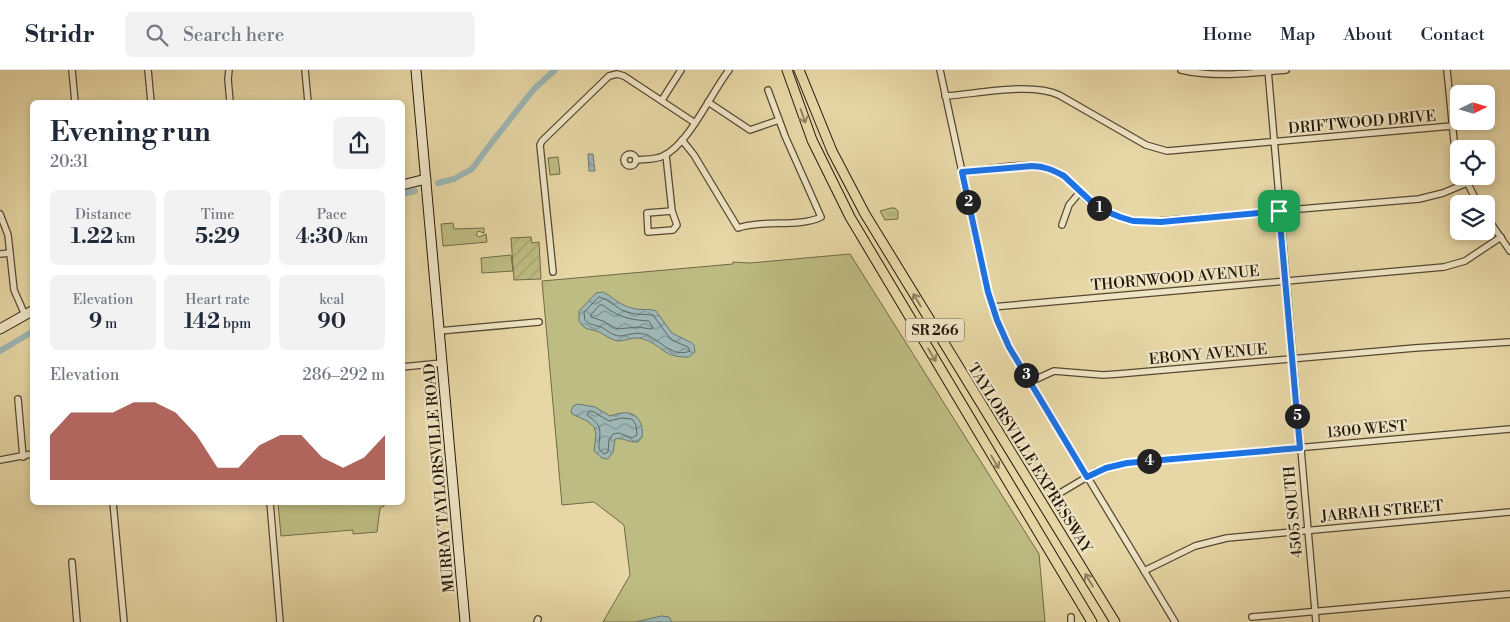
<!DOCTYPE html>
<html lang="en">
<head>
<meta charset="utf-8">
<style>
  :root { --surface:#fff; --page:#f2f2f3; --text:#1f2937; --muted:#747a83; --line:#e0e1e3; --accent:#8f2418 }
  body { margin:0; font-family:"Libre Bodoni",serif; background:var(--page); color:var(--text); height:100vh; display:flex; flex-direction:column; font-size:19px; white-space:nowrap }
  * { box-sizing:border-box; margin:0 }
  p { font-size:16px; color:var(--muted) }
  .icon { flex:none; width:28px; height:28px; fill:none; stroke:currentColor; stroke-width:2; stroke-linecap:round; stroke-linejoin:round }
  .map { position:relative; flex:1; overflow:hidden }
  .drawer { position:absolute; left:30px; top:30px; width:375px; height:405px; display:flex; flex-direction:column; background:var(--surface); border-radius:8px; box-shadow:0 2px 8px #0003 }
  .drawer>* { flex:none }
  .needle { width:32px; rotate:85deg }
  .fabs { position:absolute; left:1450px; top:15px; display:grid; gap:10px }
  .fabs a { display:grid; place-items:center; width:45px; height:45px; border-radius:8px; background:var(--surface); box-shadow:0 2px 8px #0003; font-size:25px }
  .pin { position:absolute; display:grid; place-items:center; width:42px; height:42px; color:#fff; margin:-21px; border-radius:10px; box-shadow:0 2px 8px #0006 }
  .km { position:absolute; width:25px; height:25px; margin:-12px; border-radius:50%; background:#222; color:#fff; font-size:14px; line-height:25px; text-align:center }
  .round { display:grid; place-items:center; flex:none; width:52px; height:52px; border-radius:8px; background:var(--page) }
  .headline { display:flex; align-items:center; justify-content:space-between; height:85px; padding:0 20px }
  h1 { font-size:28px; font-weight:700; line-height:38px }
  .metrics { display:grid; grid-template-columns:repeat(3,1fr); gap:8px; height:85px; padding:5px 20px }
  .metrics div { display:grid; align-content:center; border-radius:8px; background:var(--page); text-align:center }
  .metrics b { font-size:21px; font-weight:700 }
  .metrics small { font-size:14px; font-weight:400 }
  .metrics p { font-size:14px }
  .chart { height:140px; padding:10px 20px }
  .chart p { display:flex; justify-content:space-between }
  .chart svg { width:100%; height:90px; margin-top:5px; fill:var(--accent); opacity:.7 }
  header { display:flex; align-items:center; gap:30px; box-sizing:border-box; height:70px; padding:0 25px; background:var(--surface); border-bottom:1px solid var(--line) }
  header strong { font-size:24px }
  nav { display:flex; gap:28px; margin-inline-start:auto; font-size:18px }
  .search { width:350px; height:45px; background:var(--page); display:flex; align-items:center; gap:12px; box-sizing:border-box; padding:0 18px; border-radius:8px; color:var(--muted); font-size:19px }
  .map>svg:first-child { display:block }
</style>
</head>
<body>
<header>
<strong>Stridr</strong>
<div class="search"><svg class="icon" aria-label="search" viewBox="0 0 24 24"><circle cx="10" cy="10" r="6"/><path d="M15 15l6 6"/></svg>Search here</div>
<nav><a>Home</a><a>Map</a><a>About</a><a>Contact</a></nav>
</header>
<div class="map">
<svg width="1510" height="552" viewBox="0 0 1510 552">
  <defs>
    <pattern id="park-tufts" width="24" height="20" patternUnits="userSpaceOnUse" patternTransform="scale(1.25)"><rect width="24" height="20" fill="#bdbc82"/><path d="M3 7l-1-3M5 7V3M7 7l1-3M15 17l-1-3M17 17v-4M19 17l1-3" fill="none" stroke="#a2a16f"/></pattern>
    <pattern id="garden-furrows" width="10" height="10" patternUnits="userSpaceOnUse" patternTransform="scale(1.25)"><rect width="10" height="10" fill="#bdbc82"/><path d="M-1 1l2-2M0 10L10 0M9 11l2-2" fill="none" stroke="#a2a16f"/></pattern>
    <pattern id="water-waves" width="16" height="10" patternUnits="userSpaceOnUse" patternTransform="scale(1.25)"><rect width="16" height="10" fill="#9db6b4"/><path d="M0 5q4-4 8 0t8 0" fill="none" stroke="#809391"/></pattern>
  </defs>
  <rect width="100%" height="100%" fill="#e7d7a6"/>
  <filter id="stains"><feTurbulence type="fractalNoise" baseFrequency=".004" numOctaves="4"/><feColorMatrix values="0 0 0 0 .2 0 0 0 0 .09 0 0 0 0 .02 0 0 0 .5 -.17"/></filter>
  <radialGradient id="worn" r=".72"><stop offset=".6" stop-color="#630" stop-opacity="0"/><stop offset="1" stop-color="#630" stop-opacity=".3"/></radialGradient>
  <g fill="#bdbc82" stroke="#706a47">
    <path d="M558 87 560 104 550 105 548 88Z"/>
    <path d="M453 153 454 159 484 158V163L478 161 476 165 479 167 486 164 487 172 443 176 441 154Z"/>
    <path d="M850 184 1039 484 1045 552H603L630 505 624 455 594 432 562 435 542 211 733 194V192L750 193Z"/>
    <path d="M511 185 513 201 482 203 481 188Z"/>
    <path d="M278 433V432L385 433 384 436 380 438 377 462 353 464V460L281 466Z"/>
  </g>
  <path fill="url(#park-tufts)" stroke="#706a47" d="M891 138H895L898 141V149L885 150 880 141Z"/>
  <path fill="url(#garden-furrows)" stroke="#706a47" d="M531 167 532 173 539 172 541 209 514 210 511 168Z"/>
  <g fill="url(#water-waves)" stroke="#6d7771">
    <path d="M588 84H593L595 101H589Z"/>
    <path d="M603 222C613 227 619 235 632 238 640 241 649 238 656 241L672 263 692 273 694 275 695 282 689 287C662 288 663 275 643 269 636 266 628 270 620 271 611 271 606 265 599 262 590 258 586 262 579 251V241L596 223Z"/>
    <path d="M578 334 595 337 610 346C614 345 618 343 622 343 637 341 644 353 642 367L638 372C629 373 623 367 615 369L613 382 608 389 602 388 594 381 596 364 594 357 587 351 572 344 571 341 573 336Z"/>
    <path d="M661 546 669 547 672 552H636Z"/>
  </g>
  <g fill="none" stroke-linecap="round" stroke-linejoin="round">
    <g stroke="#606860" stroke-width="1">
      <path d="M599 227C607 228 615 237 624 241 634 245 643 244 653 245L669 267 674 271 688 277 690 281C673 288 661 271 647 265 638 261 629 265 620 266 611 266 606 258 598 256 592 254 590 255 585 250L584 243Z"/>
      <path d="M600 235H603C617 247 631 250 649 251L653 258 651 259 638 257 617 259 603 251 591 247V245Z"/>
      <path d="M590 341 594 342 609 351 622 348 632 349 636 355 637 365 632 368 619 363 613 364 609 370 608 382 604 384 599 379C599 362 605 357 587 345Z"/>
    </g>
    <g stroke="#9db6b4" stroke-width="6">
      <path d="M438 113 454 109 472 99 489 76 534 19 555 0"/>
      <path d="M402 124 415 121"/>
      <path d="M0 281 32 262"/>
    </g>
    <defs>
      <g id="street">
        <path d="M72 0 75 32"/>
        <path d="M148 0 151 32"/>
        <path d="M229 0 228 9 230 32"/>
        <path d="M305 0 308 32"/>
        <path d="M940 0 988 222 997 250 1009 277 1175 552"/>
        <path d="M1181 0C1216 8 1251 3 1286 0"/>
        <path d="M1268 0 1316 552"/>
        <path d="M1447 0 1454 71 1459 91"/>
        <path d="M945 26C977 24 1031 12 1059 25L1146 75 1167 81 1452 56"/>
        <path d="M662 30 681 0"/>
        <path d="M708 32 750 60 779 50"/>
        <path d="M682 70 694 85 738 158C764 149 799 158 821 147L785 66 768 20"/>
        <circle cx="630" cy="90" r="6"/>
        <path d="M666 85 672 141 677 155 673 160 648 162 647 143 672 141"/>
        <path d="M636 90C645 89 655 90 663 86 689 74 711 23 729 0"/>
        <path d="M962 102C985 100 1027 91 1049 98 1067 104 1076 120 1090 132 1106 145 1127 150 1147 152L1419 129 1443 123 1467 113"/>
        <path d="M1464 106 1478 134"/>
        <path d="M0 144 8 165 14 220 25 245"/>
        <path d="M1486 146 1510 181"/>
        <path d="M1062 155 1069 135 1080 122"/>
        <path d="M0 184 10 183"/>
        <path d="M553 202 540 75 542 71 609 6 617 4 624 6 695 53"/>
        <path d="M992 237 1444 197 1465 191 1501 167"/>
        <path d="M439 261 539 252"/>
        <path d="M402 297 442 293"/>
        <path d="M1030 312 1054 301 1103 305 1118 304 1415 278 1510 272"/>
        <path d="M18 329 23 387"/>
        <path d="M0 390 32 384"/>
        <path d="M1055 426 1097 401 1127 393 1510 359"/>
        <path d="M113 432 124 552"/>
        <path d="M270 432 280 552"/>
        <path d="M72 492 77 552"/>
        <path d="M1144 501 1195 476 1227 468 1510 442"/>
        <path d="M1071 547V552"/>
        <path d="M1252 547 1510 524"/>
        <path d="M537 552 538 549"/>
      </g>
      <g id="secondary">
        <path d="M416 0 465 552"/>
        <path d="M402 115 426 109"/>
        <path d="M0 259 32 241"/>
      </g>
      <g id="primary">
        <path d="M787 0 812 70 850 147 1092 552"/>
        <path d="M799 0 832 81 865 144 1115 552"/>
      </g>
    </defs>
    <use href="#street" stroke="#554832" stroke-width="8"/>
    <use href="#secondary" stroke="#24190c" stroke-width="11"/>
    <use href="#primary" stroke="#24190c" stroke-width="11"/>
    <use href="#street" stroke="#efe5c5" stroke-width="5.5"/>
    <use href="#secondary" stroke="#efe5c5" stroke-width="9"/>
    <use href="#primary" stroke="#e7d7a6" stroke-width="9"/>
  </g>
  <defs><path id="oneway-shaft" d="M-6 0H5M1.5-3L5.5 0L1.5 3" fill="none" stroke-width="1.6" stroke-linecap="round" stroke-linejoin="round" transform="scale(1.25)"/></defs>
  <g stroke="#8f8261">
    <use href="#oneway-shaft" transform="translate(803 46) rotate(70)"/>
    <use href="#oneway-shaft" transform="translate(917 230) rotate(-121)"/>
    <use href="#oneway-shaft" transform="translate(932 285) rotate(59)"/>
    <use href="#oneway-shaft" transform="translate(995 392) rotate(59)"/>
    <use href="#oneway-shaft" transform="translate(1089 510) rotate(-121)"/>
  </g>
  <g fill="none" stroke-linecap="round" stroke-linejoin="round">
    <defs>
      <path id="route" d="M1032 96C1044 96 1053 100 1064 106L1098 138 1120 147 1133 151 1161 152 1279 141 1300 378 1127 393 1106 398 1087 407 1009 277 997 250 988 222 962 102Z"/>
    </defs>
    <use href="#route" stroke="#fff" stroke-width="10"/>
    <use href="#route" stroke="#1a73e8" stroke-width="6"/>
  </g>
  <g text-anchor="middle" stroke-width="4.5" stroke-linejoin="round" paint-order="stroke">
    <rect fill="#efe5c5" stroke="#615644" stroke-width="1" x="906" y="248.5" width="58" height="23" rx="4"/>
    <g font-size="14" font-weight="bold" fill="#24190c">
      <text x="935" y="265">SR 266</text>
    </g>
    <g font-size="15" fill="#24190c" stroke="#efe5c5">
      <text transform="translate(1362 52) rotate(-5)" y="5">DRIFTWOOD DRIVE</text>
      <text transform="translate(1175 208) rotate(-5)" y="5">THORNWOOD AVENUE</text>
      <text transform="translate(1208 284) rotate(-5)" y="5">EBONY AVENUE</text>
      <text transform="translate(1367 359) rotate(-5)" y="5">1300 WEST</text>
      <text transform="translate(1030 388) rotate(58)" y="5">TAYLORSVILLE EXPRESSWAY</text>
      <text transform="translate(439 408) rotate(-95)" y="5">MURRAY TAYLORSVILLE ROAD</text>
      <text transform="translate(1382 441) rotate(-5)" y="5">JARRAH STREET</text>
      <text transform="translate(1293 442) rotate(-95)" y="5">4505 SOUTH</text>
    </g>
  </g>
  <rect width="100%" height="100%" filter="url(#stains)"/>
  <rect width="100%" height="100%" fill="url(#worn)"/>
</svg>
<div class="fabs">
<a><svg class="needle" viewBox="-14 -14 28 28"><path d="M0-13l5 13h-10z" fill="#e53935"/><path d="M0 13l5-13h-10z" fill="#747a83"/></svg></a>
<a><svg class="icon" aria-label="locate" viewBox="0 0 24 24"><circle cx="12" cy="12" r="6"/><path d="M12 2v4M12 18v4M2 12h4M18 12h4"/></svg></a>
<a><svg class="icon" aria-label="layers" viewBox="0 0 24 24"><path d="M12 4l9 5-9 5-9-5zM3 14l9 5 9-5"/></svg></a>
</div>
<div class="pin" style="left:1279px;top:141px;background:#1e9e55"><svg class="icon" aria-label="arrive" viewBox="0 0 24 24"><path d="M6 21V4h12l-3 4 3 4H6"/></svg></div>
<b class="km" style="left:1099px;top:138px">1</b>
<b class="km" style="left:968px;top:132px">2</b>
<b class="km" style="left:1026px;top:305px">3</b>
<b class="km" style="left:1149px;top:391px">4</b>
<b class="km" style="left:1297px;top:346px">5</b>
<section class="drawer">
<div class="headline"><div><h1>Evening run</h1><p>20:31</p></div><a class="round"><svg class="icon" aria-label="share" viewBox="0 0 24 24"><path d="M12 15V3M7 8l5-5 5 5M5 13v7h14v-7"/></svg></a></div>
<div class="metrics">
<div><p>Distance</p><b>1.22<small> km</small></b></div>
<div><p>Time</p><b>5:29</b></div>
<div><p>Pace</p><b>4:30<small> /km</small></b></div>
</div>
<div class="metrics">
<div><p>Elevation</p><b>9<small> m</small></b></div>
<div><p>Heart rate</p><b>142<small> bpm</small></b></div>
<div><p>kcal</p><b>90</b></div>
</div>
<div class="chart"><p><span>Elevation</span>286–292 m</p>
<svg viewBox="0 0 160 44" preserveAspectRatio="none"><path d="M0 44V22L10 11L20 11L30 11L40 6L50 6L60 11L70 22L80 38L90 38L100 27L110 22L120 22L130 33L140 38L150 33L160 22V44z"/></svg>
</div>
</section>
</div>
</body>
</html>
